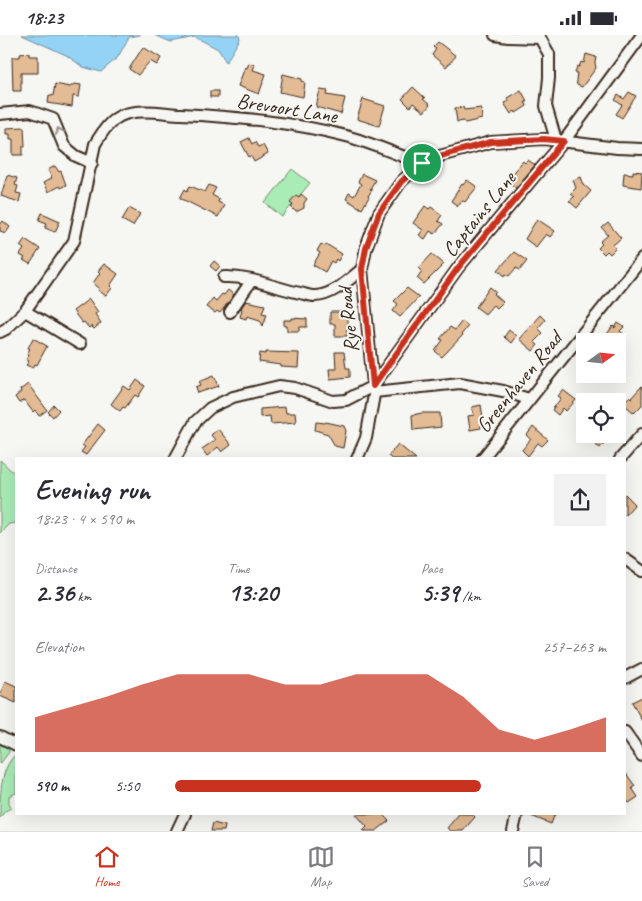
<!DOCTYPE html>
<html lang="en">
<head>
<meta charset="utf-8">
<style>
  :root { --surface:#fff; --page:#f2f2f3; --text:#2b2b33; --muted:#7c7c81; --line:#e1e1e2; --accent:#c8321e }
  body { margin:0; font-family:Caveat,sans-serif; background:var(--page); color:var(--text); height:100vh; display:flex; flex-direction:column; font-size:19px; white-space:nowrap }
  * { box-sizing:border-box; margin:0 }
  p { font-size:16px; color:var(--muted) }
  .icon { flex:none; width:28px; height:28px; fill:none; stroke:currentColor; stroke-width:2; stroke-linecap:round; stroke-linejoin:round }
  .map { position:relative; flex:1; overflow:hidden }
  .side { position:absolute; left:15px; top:422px; width:611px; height:358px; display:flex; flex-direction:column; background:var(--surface); border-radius:0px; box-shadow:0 5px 20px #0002 }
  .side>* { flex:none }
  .needle { width:32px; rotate:75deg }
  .controls { position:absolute; left:576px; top:298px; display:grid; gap:10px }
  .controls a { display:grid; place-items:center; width:50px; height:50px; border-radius:0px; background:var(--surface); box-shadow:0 5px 20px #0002; font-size:25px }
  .pin { position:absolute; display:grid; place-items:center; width:42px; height:42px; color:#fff; margin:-21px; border:2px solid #fff; border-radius:50%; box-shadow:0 1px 5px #0007 }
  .round { display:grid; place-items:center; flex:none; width:52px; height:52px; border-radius:0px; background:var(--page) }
  .head { display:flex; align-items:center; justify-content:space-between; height:85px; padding:0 20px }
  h1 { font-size:28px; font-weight:700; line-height:38px }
  .metrics { display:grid; grid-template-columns:repeat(3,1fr); gap:8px; height:85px; padding:5px 20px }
  .metrics div { display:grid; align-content:center }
  .metrics b { font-size:25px; font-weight:700 }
  .metrics small { font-size:14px; font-weight:400 }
  .metrics p { font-size:14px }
  .chart { height:140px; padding:10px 20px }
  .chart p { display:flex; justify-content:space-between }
  .chart svg { width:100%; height:90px; margin-top:5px; fill:var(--accent); opacity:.7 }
  ul { padding:0 20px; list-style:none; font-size:16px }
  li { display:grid; grid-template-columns:80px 60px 1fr; align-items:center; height:38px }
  li i { height:12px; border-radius:6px; background:var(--accent) }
  .status { display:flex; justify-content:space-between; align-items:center; height:35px; padding:0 25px; background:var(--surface); direction:ltr }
  .status svg { height:14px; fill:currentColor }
  .dock { display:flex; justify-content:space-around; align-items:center; height:70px; border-top:1px solid var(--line); background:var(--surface); font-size:14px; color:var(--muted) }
  .dock a { display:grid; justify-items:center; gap:2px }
  .dock .current { color:var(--accent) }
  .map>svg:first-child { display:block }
</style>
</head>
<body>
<div class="status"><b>18:23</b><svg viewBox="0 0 49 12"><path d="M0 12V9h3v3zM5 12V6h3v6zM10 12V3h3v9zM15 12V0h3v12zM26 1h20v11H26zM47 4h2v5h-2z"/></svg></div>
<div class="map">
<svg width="642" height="796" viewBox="0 0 642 796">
  <rect width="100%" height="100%" fill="#f6f6f2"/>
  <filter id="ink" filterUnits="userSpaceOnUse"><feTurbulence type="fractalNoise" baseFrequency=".02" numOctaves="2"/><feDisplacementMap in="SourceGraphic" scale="10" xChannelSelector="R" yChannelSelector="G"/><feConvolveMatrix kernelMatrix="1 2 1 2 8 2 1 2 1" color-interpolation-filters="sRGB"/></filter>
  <g filter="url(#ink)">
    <g fill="#a9ecb6" stroke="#728b6a">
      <path d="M292 134 310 148 282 182 265 168Z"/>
      <path d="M0 425 16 440V488L9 489 0 498Z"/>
      <path d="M0 706 7 710 9 717 0 729Z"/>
      <path d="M16 719V758L9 761V768L11 773 5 776 0 783C0 760 0 734 16 719Z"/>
    </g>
    <g fill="#94d3f5" stroke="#708f9f">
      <path d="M22 0H140L129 2 118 22 101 37 83 32 66 20Z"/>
      <path d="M154 0H239L240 4 226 27 218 14 195 2 171 7Z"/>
    </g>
    <g fill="#e3bb94" stroke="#3b2a1e">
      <path d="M438 7 456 21 446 32 432 20 436 14 433 12Z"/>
      <path d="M143 12 161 23 157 30 150 26 138 40 129 34Z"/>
      <path d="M29 18V21H38V38H21V56H13L12 22H20V19Z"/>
      <path d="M586 19 596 22 595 28 596 33 582 52 577 50 576 45 577 38H575L577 31 579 32 581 27 584 28Z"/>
      <path d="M249 28 255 30 253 35 266 39 259 59 238 51 245 32 247 33Z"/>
      <path d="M283 39 302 44V46L305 47 303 62 280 57Z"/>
      <path d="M55 49 70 52 74 49 81 50 79 62 73 61 72 72 48 68 49 60 53 61Z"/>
      <path d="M413 52 425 63 423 64 430 70 424 77 413 68 410 72 402 64Z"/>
      <path d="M320 55 328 56 327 60 345 63 341 79 316 72Z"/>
      <path d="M521 55 527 66 525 67 527 71 516 78 515 76 511 79 504 68 509 66 507 63Z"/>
      <rect x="210" y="56" width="8" height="6"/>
      <path d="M629 57 636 61 622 83 616 79 622 70 615 65 618 60 624 64Z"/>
      <path d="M363 64 385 71 379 91 357 84Z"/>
      <path d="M463 72 464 75 481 73 482 84 465 88 464 86 457 87 455 73Z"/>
      <path d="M24 92 25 111H23V120H13V104H10V99H6V93Z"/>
      <path d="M249 103 252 109 255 107 258 112 263 110 268 119 254 127 251 121 249 122 241 107Z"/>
      <path d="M528 125 535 130 516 153 506 145 523 126 525 128Z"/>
      <path d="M55 131 59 137 61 136 66 150 60 153 59 151 48 157 43 148 52 143 48 135Z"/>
      <path d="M633 136 642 137 641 153 623 150 624 138 633 139Z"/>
      <path d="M362 139 375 145 370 154 372 155 368 161 369 162 362 174 346 164 349 158 354 161 361 149 358 147Z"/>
      <path d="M7 140 17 143 15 150 18 151 16 158 21 159 19 167 1 161Z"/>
      <path d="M581 142 584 150 591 156 577 173 569 166 574 162 570 159 576 153 573 145Z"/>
      <path d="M467 145 477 152 465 167 462 165 458 171 451 166 462 149 463 150Z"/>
      <path d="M209 150 216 153 212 160 219 164 218 167 224 170 218 182 180 163 185 154 187 156 190 151 205 157Z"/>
      <path d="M301 159 307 164 304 168V173L296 177 291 172 293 169 290 167 296 160 299 162Z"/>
      <path d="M425 171 429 174 431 172 442 180 438 186 443 189 435 199 430 196 425 204 419 200 423 195 413 188Z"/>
      <path d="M129 173 140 179 133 191 122 185Z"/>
      <path d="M42 178 60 186 55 197 45 193 47 188 39 185Z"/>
      <path d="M537 184 555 196 550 202 546 199 536 212 525 204Z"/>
      <path d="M3 186 10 192 6 198 0 196V190Z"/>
      <path d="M608 188 621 203 613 210 616 213 610 219 607 216 604 219 598 213 602 209 600 207 608 200 602 193Z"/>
      <path d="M25 204 40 214 30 229 23 225 25 223 20 220 24 214 20 211Z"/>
      <path d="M321 209 325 211 326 209 342 219 338 226 336 224 334 228 331 226 325 237 313 230 320 218 317 216Z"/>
      <path d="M514 217 527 226 520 235 516 233 509 241 506 239 505 241 498 235Z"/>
      <path d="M432 219 444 229 424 249 417 243 422 236 419 233Z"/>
      <path d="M214 226 220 231 216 236 210 231Z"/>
      <path d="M104 229 118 239 110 251 112 253 106 261 98 255 99 253 93 248 100 238 98 236Z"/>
      <path d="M490 252 496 257 494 259 503 267 497 273 493 270 485 279 476 272Z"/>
      <path d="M407 253 419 262 400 282 393 276 398 269 394 266Z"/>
      <path d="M228 255 234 260 220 278 217 276 215 278 206 272 213 263 216 266 222 259 224 260Z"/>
      <path d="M89 264 98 277 95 279 101 288 94 294 91 291 89 293 84 287 82 288 73 276Z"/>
      <path d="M246 266 265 270 262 278 267 279 263 291 260 285 247 281 246 284 240 282 242 274 241 273Z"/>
      <path d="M330 277H341V279H347V301H335V289H330Z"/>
      <path d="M540 280 545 285 538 293 543 298 534 307 538 310 533 316 519 304Z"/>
      <path d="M292 283 307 284V292H300L299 296H287V291H284V285H292Z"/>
      <path d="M462 286 468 291 461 300 462 301 442 322 435 316 443 305 440 304 450 292 455 295Z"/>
      <path d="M618 288 624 292 620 296 626 301 618 312V306H605L609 301 607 299 613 291 615 293Z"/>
      <path d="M509 295 516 301 511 308 504 302Z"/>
      <path d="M33 303 47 311 37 330 35 329 33 333 26 330 29 326 26 325 29 319 27 318 30 314 28 313Z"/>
      <path d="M266 317 299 318 298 333 281 332V330L259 327 260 318 266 319Z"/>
      <path d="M335 317H344L346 333H350V342L330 344 329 334H336Z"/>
      <path d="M214 340 219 351 198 358 196 352 201 350 199 346Z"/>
      <path d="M137 345 145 351 138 362 135 360 125 373 123 372 120 376 111 369 124 351 130 355Z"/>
      <path d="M28 349 47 375 39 381 35 375 33 377 24 365 19 368 15 362 21 357 20 355Z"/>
      <path d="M642 351V370L634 378 623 368 630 361 631 363Z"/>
      <path d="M563 355 576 365 566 376 563 373 558 380 552 375 561 363 558 361Z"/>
      <path d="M54 370 59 375 53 382 48 377Z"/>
      <path d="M481 370 484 389 481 390V393L470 395 468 381 474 380 472 372Z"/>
      <path d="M285 372 286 378H295L296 387 271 389 270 381 260 382V374Z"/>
      <path d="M422 378H440L441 392 413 395 412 380Z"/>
      <path d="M316 387 325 388 326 387 344 391 346 396 343 413 335 411 328 399 315 395Z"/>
      <path d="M98 389 105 395 86 420 81 417 85 412 82 410Z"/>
      <path d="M533 392 548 405 542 411 538 408 528 421 522 415 531 404 527 400Z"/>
      <path d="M218 394 231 410 222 417 218 412 207 421 202 414 215 405 211 400Z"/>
      <path d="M584 399H611L600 413Z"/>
      <path d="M398 409 416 424H392L388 421Z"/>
      <path d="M625 459 635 469 625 480Z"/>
      <path d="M5 646 16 651V668L0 661Z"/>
      <path d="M642 662V686L632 667Z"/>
      <path d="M625 737 635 751 632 753 638 762 629 768 625 763Z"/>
      <path d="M356 779H382L389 786 376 796H363L367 792Z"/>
      <path d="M459 779H472L475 782 463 796H451L447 793Z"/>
      <path d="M526 779H555L551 789Z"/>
      <path d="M213 788 225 791 224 796H211Z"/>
    </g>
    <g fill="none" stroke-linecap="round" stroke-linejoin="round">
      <defs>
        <g id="minor">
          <path d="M495 0 508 2 540 3 539 0"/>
          <path d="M540 3 549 19V43L546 71 556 105"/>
          <path d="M0 79 30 76 53 84 64 111 76 121 92 128"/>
          <path d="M224 242C250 241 275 253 300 258 305 259 310 261 315 261 332 261 350 244 362 234"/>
          <path d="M25 276 80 309"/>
          <path d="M230 277 252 245"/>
          <path d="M0 297 6 294 25 276 74 206 95 109C102 98 108 87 120 81 138 73 162 78 181 79 237 82 292 87 346 101 372 108 397 120 422 128"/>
          <path d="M374 357 460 348 503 356 529 364"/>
          <path d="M175 424 195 387 210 373 233 362 279 351 295 353 333 366 346 365 373 351 458 233 564 106 642 0"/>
          <path d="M357 424 366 403 374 360 362 234 366 213 379 178 401 147 418 131 429 124 491 107 544 104 617 113 642 114"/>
          <path d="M482 424 642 224"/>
          <path d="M620 424 642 399"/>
          <path d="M625 524 642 536"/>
          <path d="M625 643 642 634"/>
          <path d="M625 697 642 721"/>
          <path d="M0 702 16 710"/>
          <path d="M177 796 185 779"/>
          <path d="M513 796 517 779"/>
        </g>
      </defs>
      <use href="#minor" stroke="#3b2a1e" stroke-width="14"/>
      <use href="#minor" stroke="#f6f6f2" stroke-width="10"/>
    </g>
    <defs><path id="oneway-chevron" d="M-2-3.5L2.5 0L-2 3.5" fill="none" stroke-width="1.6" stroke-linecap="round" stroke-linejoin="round" transform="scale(1.25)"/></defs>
    <use stroke="#989088" href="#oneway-chevron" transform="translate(59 96) rotate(-113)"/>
  </g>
  <g fill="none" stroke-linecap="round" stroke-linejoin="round" filter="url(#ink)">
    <defs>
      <path id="route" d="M544 104 564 106 458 233 373 351 362 234 366 213 379 178 401 147 418 131 429 124 491 107Z"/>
    </defs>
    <use href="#route" stroke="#fff" stroke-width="10"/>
    <use href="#route" stroke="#c8321e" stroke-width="6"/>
  </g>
  <g text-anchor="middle" stroke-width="4" stroke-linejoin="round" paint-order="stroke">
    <g font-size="21" fill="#3b2a1e" stroke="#f6f6f2">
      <text transform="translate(287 73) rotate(9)" y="7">Brevoort Lane</text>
      <text transform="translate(479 179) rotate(-51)" y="7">Captains Lane</text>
      <text transform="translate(348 285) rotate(-96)" y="7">Rye Road</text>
      <text transform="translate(519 347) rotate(-51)" y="7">Greenhaven Road</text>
    </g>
  </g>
</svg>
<div class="controls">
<a><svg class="needle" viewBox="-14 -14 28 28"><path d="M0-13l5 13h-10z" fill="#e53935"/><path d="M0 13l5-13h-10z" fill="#7c7c81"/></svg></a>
<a><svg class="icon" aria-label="locate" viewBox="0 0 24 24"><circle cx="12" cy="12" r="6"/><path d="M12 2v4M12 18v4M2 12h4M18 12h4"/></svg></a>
</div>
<div class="pin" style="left:422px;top:128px;background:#1e9e55"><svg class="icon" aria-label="arrive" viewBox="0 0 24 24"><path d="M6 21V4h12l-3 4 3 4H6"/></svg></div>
<section class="side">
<div class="head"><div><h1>Evening run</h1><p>18:23 · 4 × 590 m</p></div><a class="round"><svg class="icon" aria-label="share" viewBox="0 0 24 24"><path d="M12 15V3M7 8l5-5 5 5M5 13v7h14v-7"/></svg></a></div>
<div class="metrics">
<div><p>Distance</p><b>2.36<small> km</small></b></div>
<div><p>Time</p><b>13:20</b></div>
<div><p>Pace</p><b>5:39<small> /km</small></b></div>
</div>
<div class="chart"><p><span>Elevation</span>257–263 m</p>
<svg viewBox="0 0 160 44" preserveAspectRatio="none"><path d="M0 44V27L10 22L20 17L30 11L40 6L50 6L60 6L70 11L80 11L90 6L100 6L110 6L120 17L130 33L140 38L150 33L160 27V44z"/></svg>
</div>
<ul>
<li><b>590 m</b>5:50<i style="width:71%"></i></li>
</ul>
</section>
</div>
<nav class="dock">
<a class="current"><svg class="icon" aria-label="home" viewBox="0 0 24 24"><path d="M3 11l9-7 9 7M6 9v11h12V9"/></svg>Home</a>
<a><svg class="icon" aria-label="map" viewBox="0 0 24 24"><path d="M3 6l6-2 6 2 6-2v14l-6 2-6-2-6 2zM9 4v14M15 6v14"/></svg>Map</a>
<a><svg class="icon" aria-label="saved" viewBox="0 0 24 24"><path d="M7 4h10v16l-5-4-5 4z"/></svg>Saved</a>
</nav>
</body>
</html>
